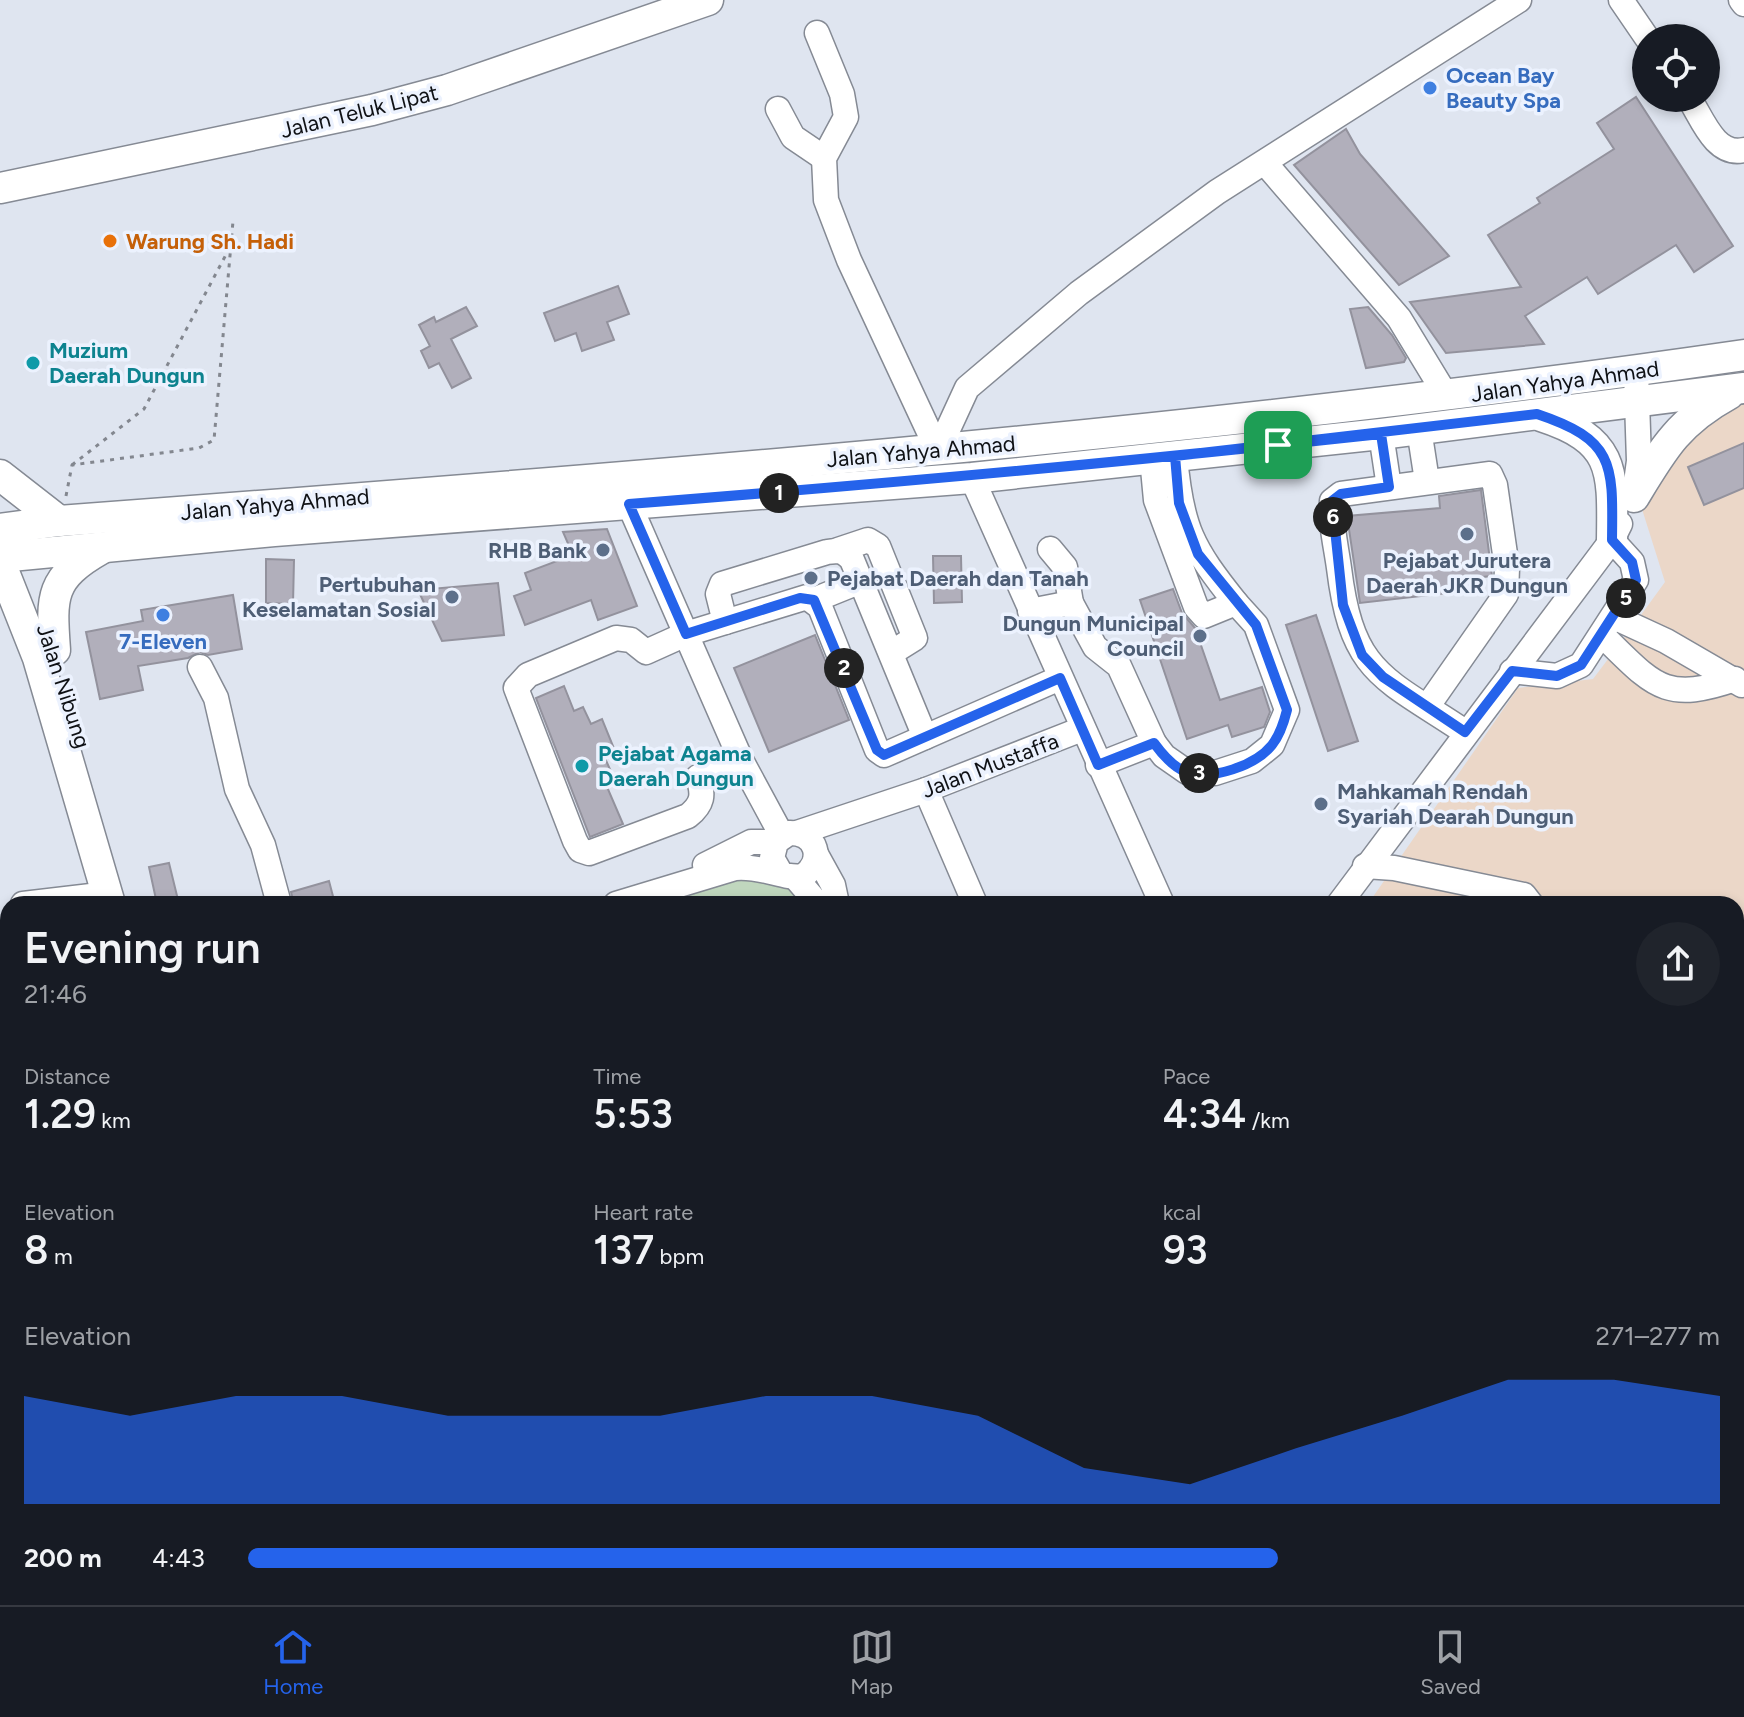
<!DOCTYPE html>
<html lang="en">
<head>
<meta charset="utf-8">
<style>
  :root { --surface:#171b24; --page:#20242c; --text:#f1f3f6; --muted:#9ea1a6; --line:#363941; --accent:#2563eb }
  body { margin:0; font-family:Figtree,sans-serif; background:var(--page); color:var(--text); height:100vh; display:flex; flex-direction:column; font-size:30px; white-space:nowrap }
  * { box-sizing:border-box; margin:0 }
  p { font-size:26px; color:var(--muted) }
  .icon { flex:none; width:44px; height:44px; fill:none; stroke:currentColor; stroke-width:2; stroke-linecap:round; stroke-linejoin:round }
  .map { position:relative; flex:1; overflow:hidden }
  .panel { position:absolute; left:0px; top:896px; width:1744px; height:710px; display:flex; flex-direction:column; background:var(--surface); border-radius:24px 24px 0 0; box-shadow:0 4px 12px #0003 }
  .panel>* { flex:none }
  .tools { position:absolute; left:1632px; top:24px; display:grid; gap:16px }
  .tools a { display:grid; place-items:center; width:88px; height:88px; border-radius:50%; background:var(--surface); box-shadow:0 4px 12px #0003; font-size:40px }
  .pin { position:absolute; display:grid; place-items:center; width:68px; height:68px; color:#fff; margin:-34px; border-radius:16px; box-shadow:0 4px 12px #0006 }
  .km { position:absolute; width:40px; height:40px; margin:-20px; border-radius:50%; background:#222; color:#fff; font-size:22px; line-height:40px; text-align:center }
  .round { display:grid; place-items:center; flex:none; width:84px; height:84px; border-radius:42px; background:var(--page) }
  .headline { display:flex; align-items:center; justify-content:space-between; height:136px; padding:0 24px }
  h1 { font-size:44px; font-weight:600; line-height:60px }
  .figures { display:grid; grid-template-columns:repeat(3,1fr); gap:12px; height:136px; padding:8px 24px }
  .figures div { display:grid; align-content:center }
  .figures b { font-size:40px; font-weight:600 }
  .figures small { font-size:22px; font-weight:400 }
  .figures p { font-size:22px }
  .chart { height:224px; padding:16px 24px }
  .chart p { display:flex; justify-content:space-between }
  .chart svg { width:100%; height:144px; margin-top:8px; fill:var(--accent); opacity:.7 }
  ul { padding:0 24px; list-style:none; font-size:26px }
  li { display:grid; grid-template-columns:128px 96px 1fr; align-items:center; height:60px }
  li i { height:20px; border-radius:10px; background:var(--accent) }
  .tab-bar { display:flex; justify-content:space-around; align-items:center; height:112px; border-top:2px solid var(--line); background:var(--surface); font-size:22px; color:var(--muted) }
  .tab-bar a { display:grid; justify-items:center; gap:4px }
  .tab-bar .current { color:var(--accent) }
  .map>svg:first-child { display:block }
</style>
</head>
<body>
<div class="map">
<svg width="1744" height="1605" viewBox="0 0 1744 1605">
  <rect width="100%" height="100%" fill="#dfe5f0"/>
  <g fill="#ebd7c8">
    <path d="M1744 403V1500L1736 1511V904H1368L1518 688 1593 679 1633 626 1665 582 1641 506 1714 405Z"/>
    <path d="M1085 1598H1685L1681 1605H1095Z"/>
  </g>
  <g fill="#c0d7be">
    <path d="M737 876 786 887 805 904H654Z"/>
    <path d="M8 992V1081L0 1082V993Z"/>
    <path d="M8 1183V1423L0 1425V1185Z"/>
    <path d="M8 1426V1563L0 1564V1427Z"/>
    <path d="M1469 1598H1539L1522 1605H1472Z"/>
  </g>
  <g fill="#b1afbb" stroke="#93929d" stroke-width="2">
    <path d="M1636 97 1733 246 1694 272 1676 245 1598 294 1587 277 1525 316 1544 344 1446 353 1410 302 1521 287 1488 235 1540 203 1537 198 1614 149 1597 123Z"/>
    <path d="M1346 129 1360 154 1449 256 1399 285 1294 165Z"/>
    <path d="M618 286 629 314 607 322 614 340 582 351 576 333 555 341 544 313Z"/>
    <path d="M466 307 477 326 451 339 471 378 452 388 439 363 429 368 421 351 430 346 419 325 434 317 436 322Z"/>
    <path d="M1368 307 1392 335 1406 358 1404 362 1366 368 1350 309Z"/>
    <path d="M1744 443V488L1704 505 1688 467Z"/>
    <path d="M1481 490 1492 576 1472 578 1473 590 1360 603 1347 516 1440 508 1439 496Z"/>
    <path d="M607 529 637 606 598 620 591 600 525 625 514 596 531 590 525 573 573 555 563 532Z"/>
    <path d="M933 556H961L962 602 934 603Z"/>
    <path d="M266 559 294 560 293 604 266 603Z"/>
    <path d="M498 583 504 635 442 641 418 590Z"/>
    <path d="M1173 589 1182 613 1195 628 1220 700 1262 687 1270 712 1264 727 1232 737 1228 725 1187 739 1140 600Z"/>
    <path d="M233 595 242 649 208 655 200 652 188 658 138 666 143 690 100 699 86 632 143 621 141 610Z"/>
    <path d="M1316 615 1358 741 1328 751 1286 625Z"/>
    <path d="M815 635 849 720 769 752 734 668Z"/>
    <path d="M564 686 574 711 583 707 591 724 602 719 615 751 604 756 613 776 604 780 623 824 590 837 536 698Z"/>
    <path d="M169 863 179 904H157L149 867Z"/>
    <path d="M329 881 335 904H294L291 892Z"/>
  </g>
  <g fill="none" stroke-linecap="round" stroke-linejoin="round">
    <defs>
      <g id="minor">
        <path d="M1621 0 1647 38"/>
        <path d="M1741 0 1744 4"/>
        <path d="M817 33 842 94 846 117 824 158 826 200 849 260 938 451"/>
        <path d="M1689 98C1702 118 1715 157 1744 150"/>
        <path d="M778 109 793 137 824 158"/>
        <path d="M1265 163 1399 318 1447 397"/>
        <path d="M1419 429 1427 481"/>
        <path d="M1381 434 1389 487"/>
        <path d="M938 451 967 388 1079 293 1217 192 1519 0"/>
        <path d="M1152 458 1156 500 1196 607 1204 616 1236 603C1192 548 1181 528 1175 456"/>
        <path d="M972 478 1162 904"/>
        <path d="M1635 490 1639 461 1636 371"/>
        <path d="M629 504 741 760 782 836"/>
        <path d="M1050 549 1065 567 1071 603"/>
        <path d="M838 550 868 540 878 546 915 638 891 653"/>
        <path d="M814 600 861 581"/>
        <path d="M1030 611 1071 603 1095 647 1119 666 1154 743 1164 756 1187 772 1215 773 1252 761 1272 745 1287 710 1256 625 1236 603"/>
        <path d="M1614 617 1666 641 1742 685"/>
        <path d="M725 622 718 594 722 584 827 552C839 550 844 551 852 560L925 737"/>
        <path d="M1602 635C1653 684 1663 704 1735 679"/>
        <path d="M200 667 216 698 237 789 263 845 279 904"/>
        <path d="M1512 671 1557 676 1581 665 1636 580 1632 562 1612 540"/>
        <path d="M1427 707 1506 594 1507 568 1495 485 1490 474 1341 494 1332 501C1330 522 1336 546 1339 568 1352 674 1383 677 1465 732"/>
        <path d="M741 760 698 777C704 795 703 804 688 816L589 853 580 850 575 841 516 688 528 675 616 638 631 640 646 652 686 634 807 597 820 607 877 750 884 755 1060 678"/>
        <path d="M1098 765 1154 743"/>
        <path d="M926 790 975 904"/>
        <path d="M797 833 926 790 1082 729"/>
        <path d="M817 856 833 885 837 904"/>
        <path d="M705 865 751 842H776"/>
        <path d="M1365 866 1394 868 1524 895 1531 904"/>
        <path d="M795 877 818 904"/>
        <path d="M23 904 108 894"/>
        <path d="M616 904 735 868C762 865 785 880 803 876 825 861 817 832 789 833L776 842 772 858 780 872"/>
        <path d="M1339 904 1612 540 1620 524"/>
        <path d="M1736 1084 1741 1082"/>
        <path d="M0 1182 8 1180"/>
        <path d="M1736 1402 1744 1421"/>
        <path d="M0 1427 8 1426"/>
        <path d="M0 1565 8 1564"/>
        <path d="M1736 1574 1744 1562"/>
        <path d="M1042 1598 1052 1605"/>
        <path d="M893 1605 895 1598"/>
        <path d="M1713 1605 1718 1598"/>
      </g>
      <g id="major">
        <path d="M0 188 372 110 447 90 708 0"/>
        <path d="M1541 416C1615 440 1613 469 1612 540"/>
        <path d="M0 475 59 521"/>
        <path d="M1634 497C1663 449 1678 422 1729 394"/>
        <path d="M0 529 59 521C622 479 1185 436 1744 355"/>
        <path d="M0 557 274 531 972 478 1381 434 1744 388"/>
        <path d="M0 562 38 658 110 904"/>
        <path d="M55 650C51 596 50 578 101 549"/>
        <path d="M199 1598V1605"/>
      </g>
    </defs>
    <use href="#minor" stroke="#858a94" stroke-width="27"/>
    <use href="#major" stroke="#858a94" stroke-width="33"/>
    <g stroke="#83878f" stroke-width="3" stroke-dasharray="4 6" stroke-linecap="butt">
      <path d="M72 465 144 409 229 249"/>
      <path d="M66 496 72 465 199 448 214 440 233 221"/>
      <path d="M0 1216 8 1217"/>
      <path d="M0 1297 6 1304 4 1315 0 1317"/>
      <path d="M0 1382 8 1381"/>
    </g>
    <use href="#minor" stroke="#fff" stroke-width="24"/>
    <use href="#major" stroke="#fff" stroke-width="30"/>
  </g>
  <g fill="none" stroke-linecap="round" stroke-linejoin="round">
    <defs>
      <path id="route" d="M1278 445C1062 468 846 487 629 504L686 634 800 598 814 600 877 750 884 755 1060 678 1098 765 1154 743C1162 754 1173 767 1186 772 1212 781 1256 765 1272 745 1280 735 1284 722 1287 710L1256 625 1198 554 1179 503 1175 456 1537 414C1615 440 1613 464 1612 540L1632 562 1636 580 1581 665 1557 676 1512 671 1465 732 1383 677 1362 655 1343 605 1332 501 1341 494 1389 487 1381 434 1278 445"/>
    </defs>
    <use href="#route" stroke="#fff" stroke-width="16"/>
    <use href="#route" stroke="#2563eb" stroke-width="10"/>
  </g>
  <g fill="#3f7fe0" stroke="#ecf2fe" stroke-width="3">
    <circle cx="1430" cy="88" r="8"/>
    <circle cx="163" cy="615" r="8"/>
  </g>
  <circle fill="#e8710a" stroke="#ecf2fe" stroke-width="3" cx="110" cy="241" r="8"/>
  <g fill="#0f9aa8" stroke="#ecf2fe" stroke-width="3">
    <circle cx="33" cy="363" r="8"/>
    <circle cx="582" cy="766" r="8"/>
  </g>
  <g fill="#5c6f8a" stroke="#ecf2fe" stroke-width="3">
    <circle cx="1467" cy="534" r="8"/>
    <circle cx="603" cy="550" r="8"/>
    <circle cx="811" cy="578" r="8"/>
    <circle cx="452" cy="597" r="8"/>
    <circle cx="1200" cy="636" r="8"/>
    <circle cx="1321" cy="804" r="8"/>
  </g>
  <g text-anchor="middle" stroke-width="7" stroke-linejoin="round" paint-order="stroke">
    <g font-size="22" font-weight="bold" fill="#366cbe" stroke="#ecf2fe" text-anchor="start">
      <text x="1446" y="83">Ocean Bay<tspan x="1446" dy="25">Beauty Spa</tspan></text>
      <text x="163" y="649" text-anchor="middle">7-Eleven</text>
    </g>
    <g font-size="22" fill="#0f1115" stroke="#ecf2fe">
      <text transform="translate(359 111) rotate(-14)" y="8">Jalan Teluk Lipat</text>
      <text transform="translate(1565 381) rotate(-8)" y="8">Jalan Yahya Ahmad</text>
      <text transform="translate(921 451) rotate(-5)" y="8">Jalan Yahya Ahmad</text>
      <text transform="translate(275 504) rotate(-5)" y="8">Jalan Yahya Ahmad</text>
      <text transform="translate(64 686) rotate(72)" y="8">Jalan Nibung</text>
      <text transform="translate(990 765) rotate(-21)" y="8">Jalan Mustaffa</text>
    </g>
    <g font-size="22" font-weight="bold" fill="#c56008" stroke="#ecf2fe" text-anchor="start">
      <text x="126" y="249">Warung Sh. Hadi</text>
    </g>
    <g font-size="22" font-weight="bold" fill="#0d838f" stroke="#ecf2fe" text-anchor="start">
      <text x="49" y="358">Muzium<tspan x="49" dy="25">Daerah Dungun</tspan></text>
      <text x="598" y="761">Pejabat Agama<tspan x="598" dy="25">Daerah Dungun</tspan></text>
    </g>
    <g font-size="22" font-weight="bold" fill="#4e5e75" stroke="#ecf2fe" text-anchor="end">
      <text x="587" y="558">RHB Bank</text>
      <text x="1467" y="568" text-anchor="middle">Pejabat Jurutera<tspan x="1467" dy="25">Daerah JKR Dungun</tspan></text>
      <text x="827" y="586" text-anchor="start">Pejabat Daerah dan Tanah</text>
      <text x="436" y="592">Pertubuhan<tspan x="436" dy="25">Keselamatan Sosial</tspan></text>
      <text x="1184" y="631">Dungun Municipal<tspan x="1184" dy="25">Council</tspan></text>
      <text x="1337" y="799" text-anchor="start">Mahkamah Rendah<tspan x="1337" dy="25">Syariah Dearah Dungun</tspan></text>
    </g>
  </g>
</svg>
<div class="tools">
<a><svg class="icon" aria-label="locate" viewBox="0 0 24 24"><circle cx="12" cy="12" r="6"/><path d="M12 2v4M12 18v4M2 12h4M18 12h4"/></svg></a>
</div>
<div class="pin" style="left:1278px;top:445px;background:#1e9e55"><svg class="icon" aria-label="arrive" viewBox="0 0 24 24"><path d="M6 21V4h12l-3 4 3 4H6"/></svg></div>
<b class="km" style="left:779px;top:493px">1</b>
<b class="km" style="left:844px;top:668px">2</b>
<b class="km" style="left:1199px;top:773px">3</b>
<b class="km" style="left:1626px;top:598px">5</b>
<b class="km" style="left:1333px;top:517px">6</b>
<section class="panel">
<div class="headline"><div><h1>Evening run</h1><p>21:46</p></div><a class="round"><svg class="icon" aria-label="share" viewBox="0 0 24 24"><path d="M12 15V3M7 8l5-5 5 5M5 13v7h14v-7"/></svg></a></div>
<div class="figures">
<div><p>Distance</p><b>1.29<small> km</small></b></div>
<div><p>Time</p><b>5:53</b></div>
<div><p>Pace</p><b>4:34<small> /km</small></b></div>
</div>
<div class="figures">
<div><p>Elevation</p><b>8<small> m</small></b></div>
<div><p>Heart rate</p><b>137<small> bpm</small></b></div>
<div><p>kcal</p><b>93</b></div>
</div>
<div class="chart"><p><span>Elevation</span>271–277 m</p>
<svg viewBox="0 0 160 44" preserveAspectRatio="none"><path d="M0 44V11L10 17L20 11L30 11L40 17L50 17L60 17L70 11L80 11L90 17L100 33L110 38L120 27L130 17L140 6L150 6L160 11V44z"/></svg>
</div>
<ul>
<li><b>200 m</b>4:43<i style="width:70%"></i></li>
</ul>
</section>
</div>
<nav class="tab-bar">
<a class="current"><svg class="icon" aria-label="home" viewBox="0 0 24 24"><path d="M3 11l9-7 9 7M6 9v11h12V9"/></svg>Home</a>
<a><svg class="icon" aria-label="map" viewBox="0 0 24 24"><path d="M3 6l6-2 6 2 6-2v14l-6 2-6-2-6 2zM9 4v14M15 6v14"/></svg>Map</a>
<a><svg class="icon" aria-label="saved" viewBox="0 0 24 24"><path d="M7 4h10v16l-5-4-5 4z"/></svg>Saved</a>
</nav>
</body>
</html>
